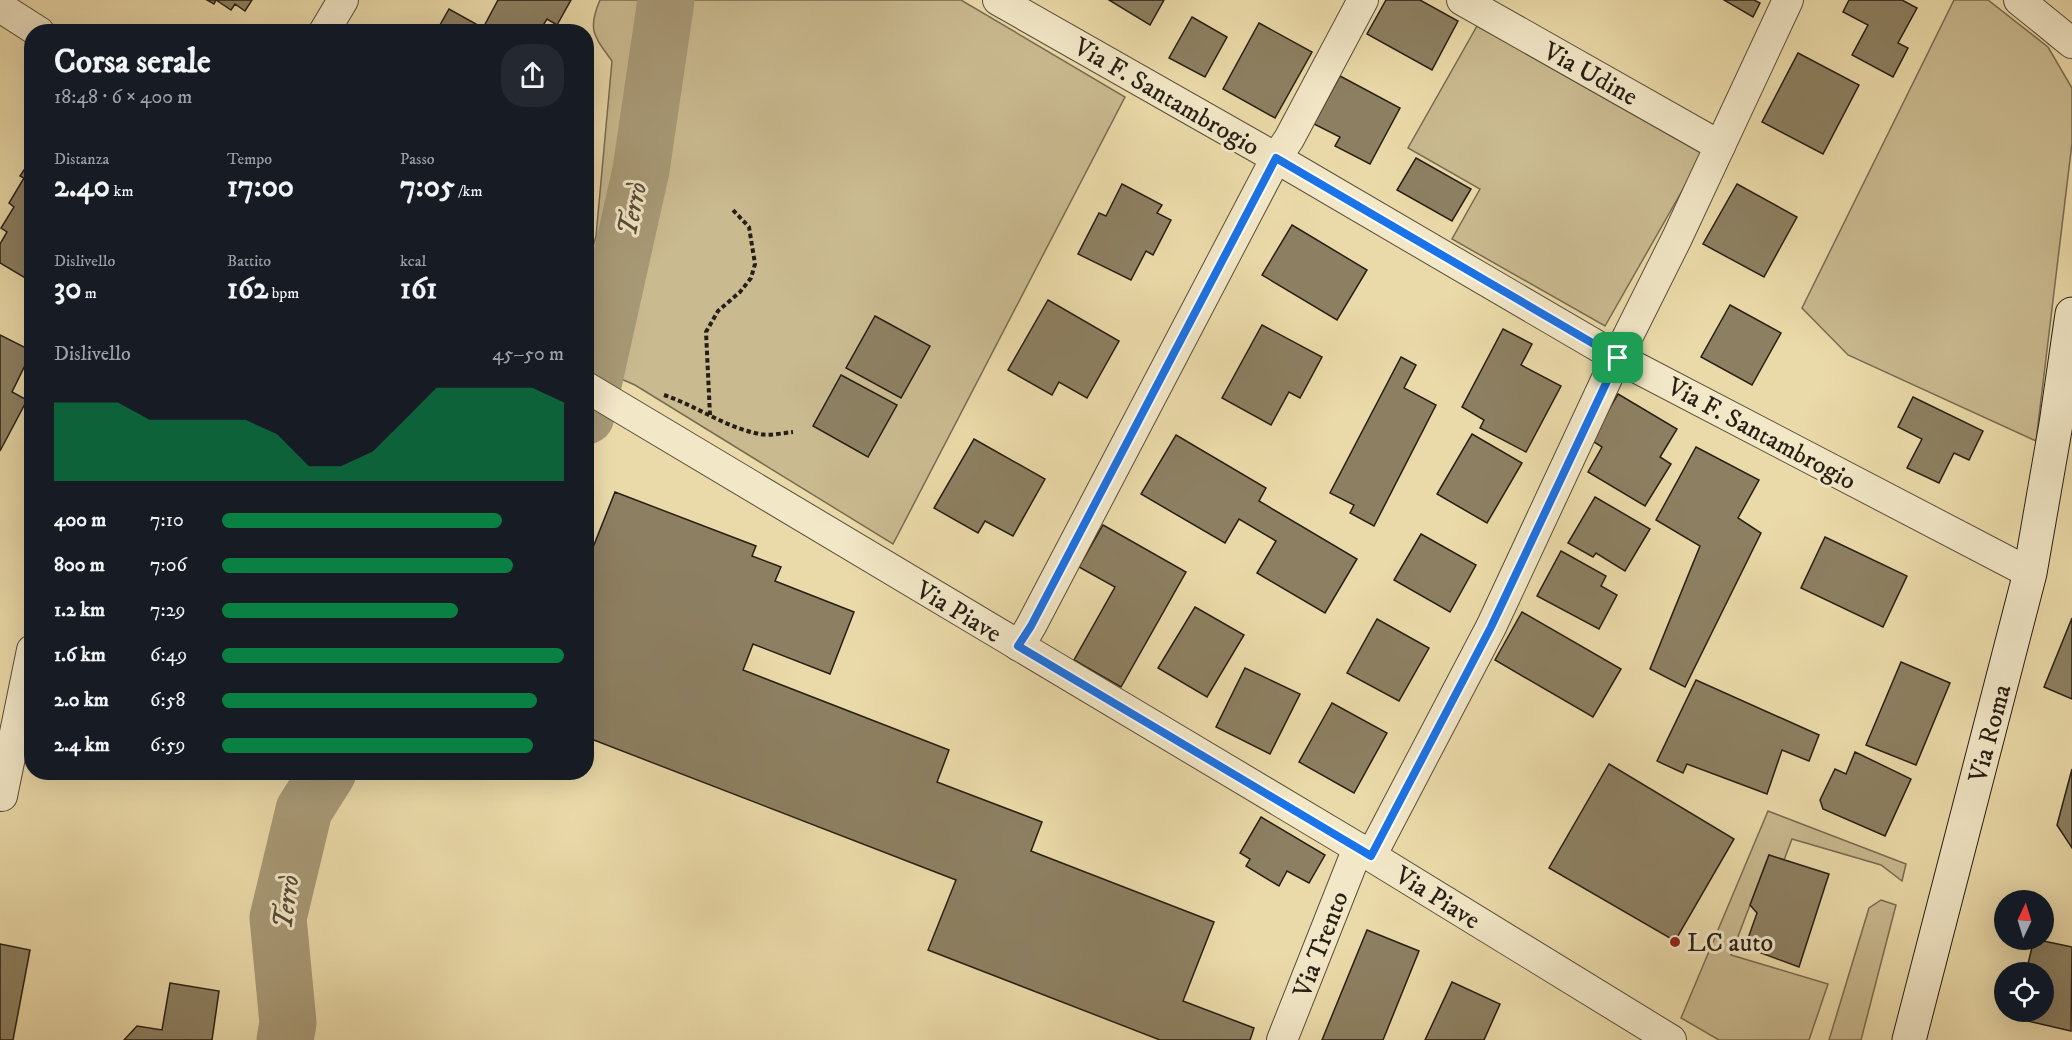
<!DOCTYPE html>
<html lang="it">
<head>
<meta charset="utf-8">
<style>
  :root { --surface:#171b24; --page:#242831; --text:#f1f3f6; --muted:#9ea1a6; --accent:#0b8043 }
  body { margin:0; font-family:"IM FELL DW Pica",serif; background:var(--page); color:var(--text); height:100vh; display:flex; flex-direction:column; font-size:22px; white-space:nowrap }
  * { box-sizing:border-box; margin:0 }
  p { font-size:20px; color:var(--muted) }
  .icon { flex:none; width:33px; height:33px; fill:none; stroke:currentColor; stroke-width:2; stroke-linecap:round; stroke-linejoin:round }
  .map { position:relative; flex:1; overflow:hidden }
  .panel { position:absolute; left:24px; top:24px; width:570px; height:756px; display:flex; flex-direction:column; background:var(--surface); border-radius:24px; box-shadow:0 6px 24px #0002 }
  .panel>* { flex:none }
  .needle { width:39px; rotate:4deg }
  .fabs { position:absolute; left:1994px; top:890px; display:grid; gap:12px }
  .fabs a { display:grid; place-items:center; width:60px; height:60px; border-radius:50%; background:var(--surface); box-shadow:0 6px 24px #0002; font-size:30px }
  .pin { position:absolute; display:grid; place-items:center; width:51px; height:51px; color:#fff; margin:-26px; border-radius:12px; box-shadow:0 3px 9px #0006 }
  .round { display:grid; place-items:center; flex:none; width:63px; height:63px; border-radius:24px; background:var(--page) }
  .overview { display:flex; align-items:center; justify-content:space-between; height:102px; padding:0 30px }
  h1 { font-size:33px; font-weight:700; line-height:45px }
  .figures { display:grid; grid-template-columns:repeat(3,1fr); gap:9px; height:102px; padding:6px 30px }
  .figures div { display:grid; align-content:center }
  .figures b { font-size:30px; font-weight:700 }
  .figures small { font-size:16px; font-weight:400 }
  .figures p { font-size:16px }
  .chart { height:168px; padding:12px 30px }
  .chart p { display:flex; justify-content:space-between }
  .chart svg { width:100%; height:108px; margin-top:6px; fill:var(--accent); opacity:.7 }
  ul { padding:0 30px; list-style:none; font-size:20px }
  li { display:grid; grid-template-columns:96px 72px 1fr; align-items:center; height:45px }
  li i { height:15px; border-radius:8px; background:var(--accent) }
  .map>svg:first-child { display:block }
</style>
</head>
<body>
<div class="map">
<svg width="2072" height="1040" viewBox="0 0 2072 1040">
  <rect width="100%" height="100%" fill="#ebdaa9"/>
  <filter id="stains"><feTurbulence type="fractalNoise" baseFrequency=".00333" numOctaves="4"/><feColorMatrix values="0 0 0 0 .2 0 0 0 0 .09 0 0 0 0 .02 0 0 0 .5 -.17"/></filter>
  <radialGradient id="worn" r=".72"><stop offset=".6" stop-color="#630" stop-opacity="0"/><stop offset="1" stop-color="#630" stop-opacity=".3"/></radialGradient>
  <g fill="#caba90" stroke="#786c52" stroke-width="1.5">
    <path d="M600 0H657L640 135 595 339 587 311V268L596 236 612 61C594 36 587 30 600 0Z"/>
    <path d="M679 0H961L1125 97 893 544 635 385 605 372 664 124V99L679 67 687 22Z"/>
    <path d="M1954 0H1988L2048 47 2072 88V143L2036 441 1848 355 1802 308Z"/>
    <path d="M1477 26 1703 154 1605 326 1452 239 1480 189 1408 148Z"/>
    <path d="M1768 811 1906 864 1902 881 1881 865 1792 839 1784 860 1769 855 1731 955 1828 984 1809 1040H1719L1681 1018Z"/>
    <path d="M1881 900 1896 905 1861 1040H1829L1869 908Z"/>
  </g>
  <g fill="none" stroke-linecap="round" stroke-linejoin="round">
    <g stroke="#a89a77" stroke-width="57">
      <path d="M586 416 641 170 666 0"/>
      <path d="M285 1040 288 1023 278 918 304 810 328 772"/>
    </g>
  </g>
  <g fill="#8d8062" stroke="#271f15" stroke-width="1.5">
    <path d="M207 0H252L245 11 235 4 231 10 216 0 214 4Z"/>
    <path d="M498 0H571L557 25 547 19 539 32H436L449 9 483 28Z"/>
    <path d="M1109 0H1164L1150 25Z"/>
    <path d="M1386 0H1420L1458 21 1432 70 1367 34Z"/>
    <path d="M1724 0H1754L1760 3 1753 17Z"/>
    <path d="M1849 0H1902L1917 8 1898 43 1908 48 1893 77 1852 55 1868 25 1843 12Z"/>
    <path d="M1192 17 1227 37 1205 77 1169 58Z"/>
    <path d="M1259 23 1312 52 1275 118 1223 89Z"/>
    <path d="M1798 53 1859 85 1823 154 1762 122Z"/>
    <path d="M1340 76 1400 108 1370 164 1335 146 1340 137 1314 124Z"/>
    <path d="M32 158V282L0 263V244L7 232 1 228 14 207 9 203 24 178 20 176Z"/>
    <path d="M1416 158 1471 189 1452 221 1397 190Z"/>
    <path d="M1122 184 1162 205 1157 213 1171 220 1153 255 1146 251 1131 280 1078 254 1099 213 1106 216Z"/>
    <path d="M1737 184 1797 217 1764 277 1703 244Z"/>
    <path d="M1292 225 1367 270 1337 320 1262 275Z"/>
    <path d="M1048 300 1119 341 1087 398 1059 382 1052 395 1008 370Z"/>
    <path d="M1730 305 1781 333 1752 385 1701 357Z"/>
    <path d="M875 316 930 346 901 398 846 368Z"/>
    <path d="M1262 325 1322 357 1300 398 1289 392 1271 425 1222 398Z"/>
    <path d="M1503 329 1532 344 1521 365 1561 386 1526 452 1480 428 1484 420 1462 407Z"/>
    <path d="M0 335 32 351 12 392 27 400 0 451Z"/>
    <path d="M1401 357 1416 365 1404 388 1436 405 1374 526 1350 513 1354 505 1330 493Z"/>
    <path d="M841 375 897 405 868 457 813 426Z"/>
    <path d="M1618 394 1677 429 1660 457 1671 464 1645 506 1588 472 1602 447 1591 440Z"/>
    <path d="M1913 397 1983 431 1969 460 1954 453 1939 483 1907 468 1922 439 1898 427Z"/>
    <path d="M1472 434 1522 463 1487 523 1437 494Z"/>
    <path d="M1176 435 1266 488 1259 501 1357 559 1325 613 1257 573 1276 541 1239 519 1225 543 1141 494Z"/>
    <path d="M974 439 1045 479 1013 536 985 521 978 533 934 508Z"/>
    <path d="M1696 447 1759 480 1738 518 1761 533 1685 687 1650 669 1700 546 1656 520Z"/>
    <path d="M615 492 756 546 752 556 781 567 775 581 854 612 830 674 753 644 743 670 949 750 937 782 1042 822 1031 851 1214 922 1183 1001 1254 1028 1250 1040H1160L928 950 956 880 586 737V565Z"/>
    <path d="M1595 497 1650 529 1625 571 1596 553 1593 557 1568 543Z"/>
    <path d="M1103 525 1186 572 1121 687 1074 660 1115 587 1079 567Z"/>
    <path d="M1421 534 1476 565 1450 612 1394 580Z"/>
    <path d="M1825 537 1907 576 1883 627 1801 588Z"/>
    <path d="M1561 551 1606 576 1601 586 1617 595 1599 629 1537 596Z"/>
    <path d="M1195 607 1244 635 1207 697 1158 668Z"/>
    <path d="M1522 612 1621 669 1593 717 1495 660Z"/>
    <path d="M2072 618V699L2044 687Z"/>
    <path d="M1377 619 1429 648 1399 701 1347 673Z"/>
    <path d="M1901 662 1950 683 1916 765 1866 745Z"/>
    <path d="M1245 668 1300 694 1270 754 1216 727Z"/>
    <path d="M1696 680 1819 735 1809 761 1782 750 1767 794 1687 764 1683 773 1657 761Z"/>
    <path d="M1332 703 1387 733 1354 793 1299 762Z"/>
    <path d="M1855 752 1911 779 1885 836 1823 809 1820 800 1835 769 1846 774Z"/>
    <path d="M1609 764 1734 839 1675 941 1549 868Z"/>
    <path d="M2072 769V848L2057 825Z"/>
    <path d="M1261 817 1325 855 1309 883 1287 871 1279 886 1246 866 1250 859 1240 853Z"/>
    <path d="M1769 855 1829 874 1799 967 1745 947 1757 913 1750 905Z"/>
    <path d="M1367 930 1419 951 1383 1040H1322Z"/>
    <path d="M2034 939 2072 947 2071 1031 2015 1018 2017 1011H2043V972H2026Z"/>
    <path d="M0 944 30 950 13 1040H0Z"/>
    <path d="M1452 982 1500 1004 1484 1040H1425Z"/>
    <path d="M170 983 219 991 212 1040H124L137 1026 162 1030Z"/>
  </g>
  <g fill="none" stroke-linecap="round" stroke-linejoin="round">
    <defs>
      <g id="street">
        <path d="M998 0 1276 158 1618 358 2030 573"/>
        <path d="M1462 0 1720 146"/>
        <path d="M2019 0 2072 43"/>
        <path d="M0 7 39 32"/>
        <path d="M324 32 343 0"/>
        <path d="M586 387 1358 848 1671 1040"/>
        <path d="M1019 646 1031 626 1276 158 1289 139 1363 0"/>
        <path d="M2 796 32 650"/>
        <path d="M1371 856 1491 627 1608 376 1677 238 1788 0"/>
        <path d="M1282 1040 1358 848"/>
      </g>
      <path id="secondary" d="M1909 1040 2030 573 2056 424 2072 314"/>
    </defs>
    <use href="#street" stroke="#584e3a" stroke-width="32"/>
    <use href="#secondary" stroke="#271f15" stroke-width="35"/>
    <g stroke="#271f15" stroke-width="4" stroke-dasharray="4.5 3" stroke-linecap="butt">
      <path d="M664 395C697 406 726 428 760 434 770 436 783 433 793 432"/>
      <path d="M710 415 706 332 718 311 740 292 751 278 755 264 749 227 733 210"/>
    </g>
    <use href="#street" stroke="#f2e7c7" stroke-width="30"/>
    <use href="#secondary" stroke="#f2e7c7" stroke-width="33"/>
  </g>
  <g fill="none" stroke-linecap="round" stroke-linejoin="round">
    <defs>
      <path id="route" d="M1276 158 1618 358 1491 627 1371 856 1018 646 1031 626Z"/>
    </defs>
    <use href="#route" stroke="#fff" stroke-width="12"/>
    <use href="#route" stroke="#1a73e8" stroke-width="8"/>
  </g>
  <circle fill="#8f2418" stroke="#f2e7c7" stroke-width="2" cx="1675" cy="942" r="6"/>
  <g text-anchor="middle" stroke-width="6" stroke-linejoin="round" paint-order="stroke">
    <g font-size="26" fill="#271f15" stroke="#f2e7c7">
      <text transform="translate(1591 73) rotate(29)" y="9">Via Udine</text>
      <text transform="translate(1167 96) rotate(30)" y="9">Via F. Santambrogio</text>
      <text transform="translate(1762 433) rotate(28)" y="9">Via F. Santambrogio</text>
      <text transform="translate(959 611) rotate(31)" y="9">Via Piave</text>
      <text transform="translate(1989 733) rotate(-75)" y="9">Via Roma</text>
      <text transform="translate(1438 897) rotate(32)" y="9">Via Piave</text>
      <text transform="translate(1320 944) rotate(-69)" y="9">Via Trento</text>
    </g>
    <g font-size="26" fill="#271f15" stroke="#f2e7c7" text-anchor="start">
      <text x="1687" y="951">LC auto</text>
    </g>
    <g font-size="27" font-style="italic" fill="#544a37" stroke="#f2e7c7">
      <text transform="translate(632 209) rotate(-78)" y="9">Terrò</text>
      <text transform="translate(286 902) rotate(-82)" y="9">Terrò</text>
    </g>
  </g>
  <rect width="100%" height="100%" filter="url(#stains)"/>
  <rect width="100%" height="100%" fill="url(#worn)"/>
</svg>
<div class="fabs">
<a><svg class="needle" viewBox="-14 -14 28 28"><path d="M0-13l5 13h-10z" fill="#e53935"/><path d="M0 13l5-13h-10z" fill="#9ea1a6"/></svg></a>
<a><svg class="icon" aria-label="locate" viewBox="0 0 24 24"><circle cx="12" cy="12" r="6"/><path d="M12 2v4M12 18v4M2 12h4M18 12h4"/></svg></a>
</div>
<div class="pin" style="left:1618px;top:358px;background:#1e9e55"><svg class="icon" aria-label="arrive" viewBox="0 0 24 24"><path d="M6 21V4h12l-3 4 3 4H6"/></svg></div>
<section class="panel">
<div class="overview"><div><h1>Corsa serale</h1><p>18:48 · 6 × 400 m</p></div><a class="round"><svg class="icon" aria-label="share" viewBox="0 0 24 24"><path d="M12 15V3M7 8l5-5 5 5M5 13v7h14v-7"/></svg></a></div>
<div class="figures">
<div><p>Distanza</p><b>2.40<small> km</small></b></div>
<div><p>Tempo</p><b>17:00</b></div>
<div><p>Passo</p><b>7:05<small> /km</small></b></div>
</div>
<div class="figures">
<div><p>Dislivello</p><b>30<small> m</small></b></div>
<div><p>Battito</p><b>162<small> bpm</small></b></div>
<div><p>kcal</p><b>161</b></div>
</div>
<div class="chart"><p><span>Dislivello</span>45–50 m</p>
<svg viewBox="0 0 160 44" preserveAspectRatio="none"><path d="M0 44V12L10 12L20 12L30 19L40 19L50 19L60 19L70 25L80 38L90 38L100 32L110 19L120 6L130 6L140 6L150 6L160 12V44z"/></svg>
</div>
<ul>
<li><b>400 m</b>7:10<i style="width:82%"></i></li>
<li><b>800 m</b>7:06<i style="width:85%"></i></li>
<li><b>1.2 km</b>7:29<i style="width:69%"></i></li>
<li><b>1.6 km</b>6:49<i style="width:100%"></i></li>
<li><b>2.0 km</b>6:58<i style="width:92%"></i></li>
<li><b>2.4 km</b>6:59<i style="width:91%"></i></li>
</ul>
</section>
</div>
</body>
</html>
